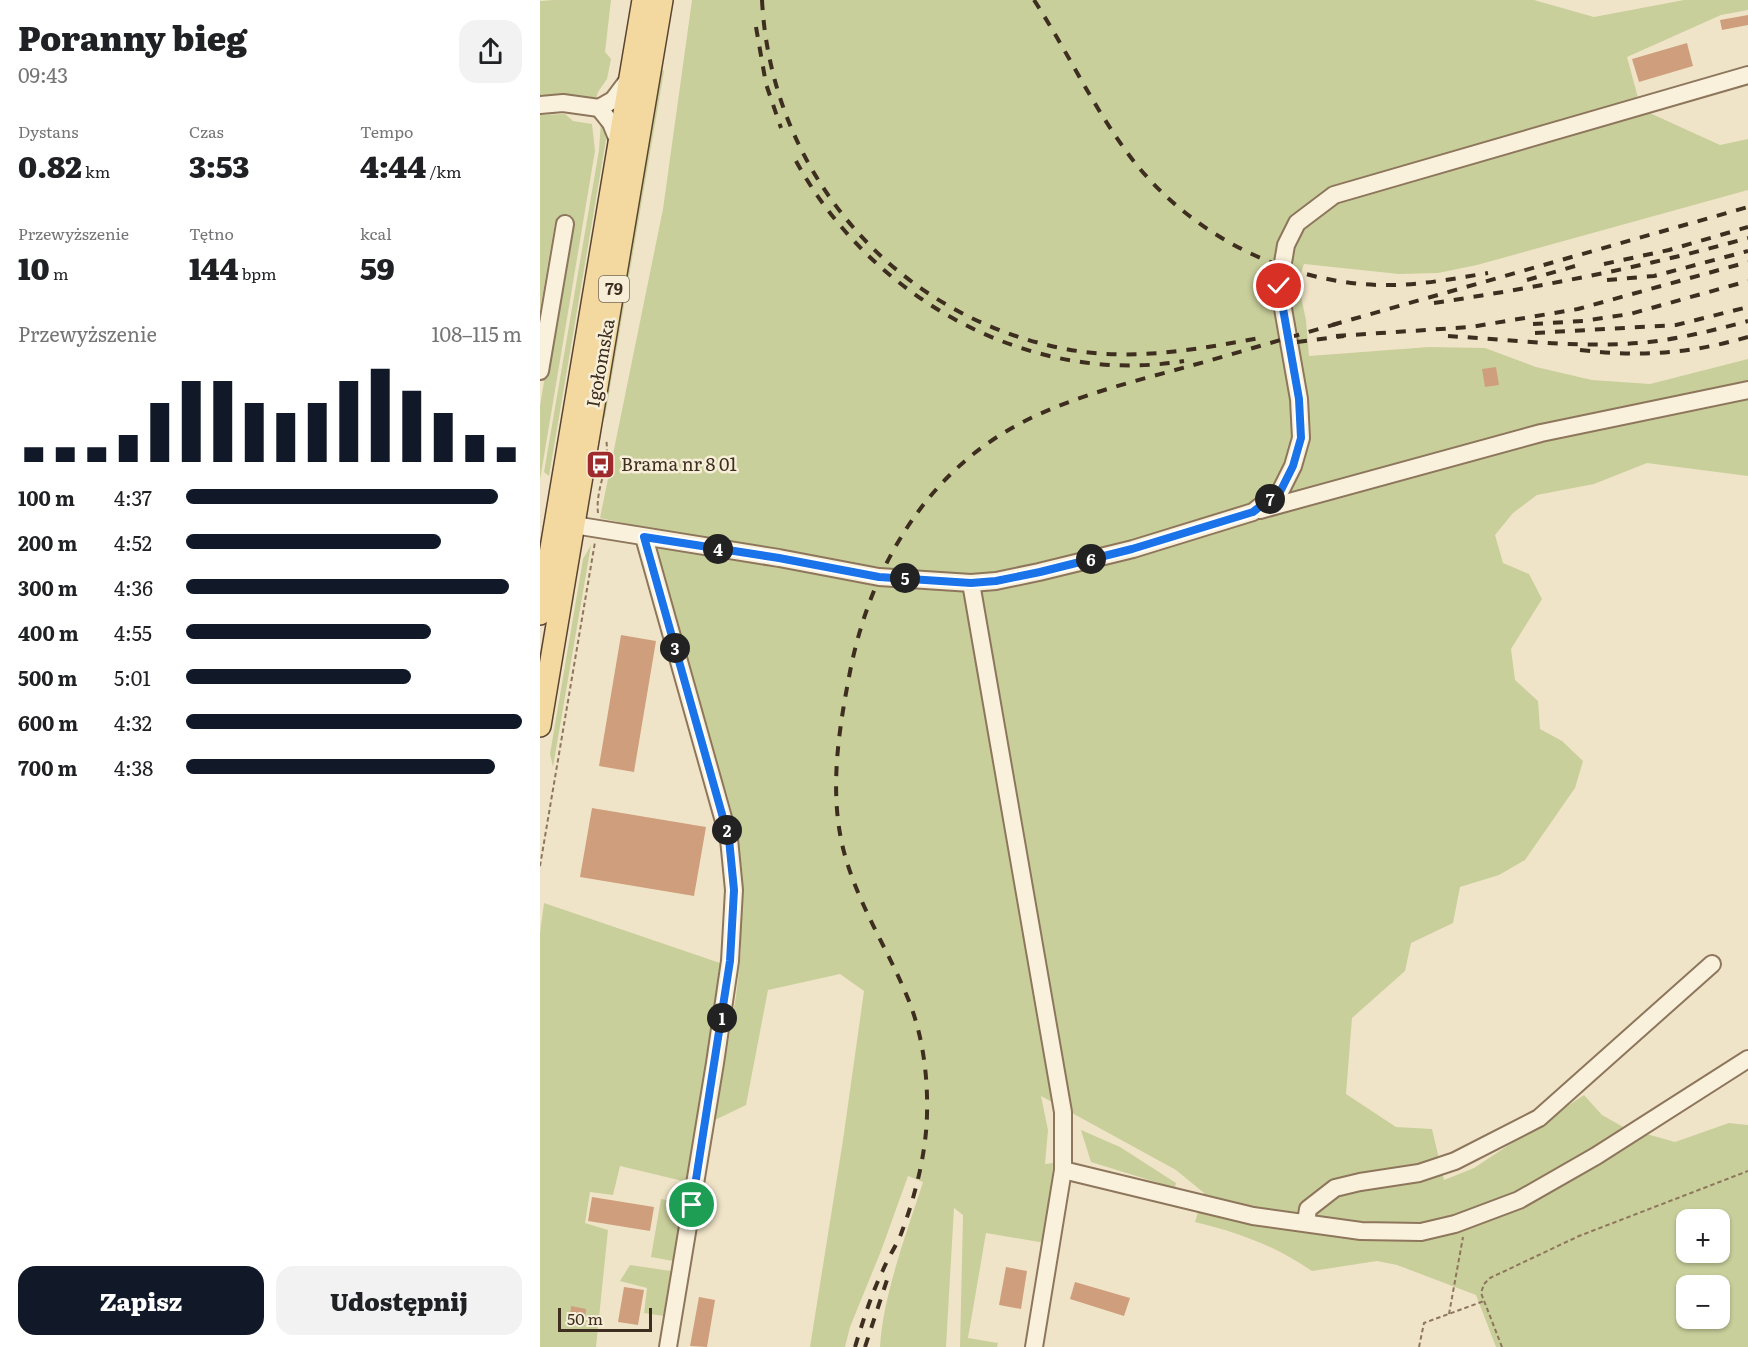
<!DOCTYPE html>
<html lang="pl">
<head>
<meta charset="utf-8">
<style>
  :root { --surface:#fff; --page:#f2f2f2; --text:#202124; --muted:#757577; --accent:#111827 }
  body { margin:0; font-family:Literata,serif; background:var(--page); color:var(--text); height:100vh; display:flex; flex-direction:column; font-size:22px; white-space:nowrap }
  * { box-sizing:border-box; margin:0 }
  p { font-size:20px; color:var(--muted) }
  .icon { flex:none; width:33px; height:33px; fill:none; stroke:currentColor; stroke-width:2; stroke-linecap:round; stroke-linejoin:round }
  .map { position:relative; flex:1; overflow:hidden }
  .side { display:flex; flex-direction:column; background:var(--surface); width:540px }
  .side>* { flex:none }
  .buttons { position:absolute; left:1136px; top:1209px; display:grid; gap:12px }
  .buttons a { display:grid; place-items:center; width:54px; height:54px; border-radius:12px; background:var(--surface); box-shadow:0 2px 4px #0004; font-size:30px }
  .scale { position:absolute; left:18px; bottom:15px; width:94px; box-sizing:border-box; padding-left:6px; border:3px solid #3d2e20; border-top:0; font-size:16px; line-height:21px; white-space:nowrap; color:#3d2e20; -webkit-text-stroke:4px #f7eed8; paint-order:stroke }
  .pin { position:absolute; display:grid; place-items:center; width:51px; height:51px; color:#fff; margin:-26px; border:3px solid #fff; border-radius:50%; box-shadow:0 2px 6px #0007 }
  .km { position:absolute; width:30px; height:30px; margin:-15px; border-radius:50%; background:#222; color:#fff; font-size:16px; line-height:30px; text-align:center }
  .round { display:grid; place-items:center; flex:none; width:63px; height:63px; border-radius:18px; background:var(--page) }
  .headline { display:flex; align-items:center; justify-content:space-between; height:102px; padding:0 18px }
  h1 { font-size:33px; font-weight:800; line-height:45px }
  .figures { display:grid; grid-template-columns:repeat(3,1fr); gap:9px; height:102px; padding:6px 18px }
  .figures div { display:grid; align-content:center }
  .figures b { font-size:30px; font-weight:800 }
  .figures small { font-size:16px; font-weight:400 }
  .figures p { font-size:16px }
  .chart { height:168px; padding:12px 18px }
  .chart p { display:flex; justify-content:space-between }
  .chart svg { width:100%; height:108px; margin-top:6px; stroke:var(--accent); stroke-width:6 }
  .action { display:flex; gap:12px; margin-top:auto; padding:12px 18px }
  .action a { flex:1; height:69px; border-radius:18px; background:var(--accent); color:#fff; font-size:24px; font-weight:800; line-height:69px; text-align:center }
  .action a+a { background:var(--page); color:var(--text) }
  ul { padding:0 18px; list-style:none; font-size:20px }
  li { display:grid; grid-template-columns:96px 72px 1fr; align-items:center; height:45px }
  li i { height:15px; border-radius:8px; background:var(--accent) }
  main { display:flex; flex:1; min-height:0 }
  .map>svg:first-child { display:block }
</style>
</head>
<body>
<main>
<section class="side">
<div class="headline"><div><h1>Poranny bieg</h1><p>09:43</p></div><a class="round"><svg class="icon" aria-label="share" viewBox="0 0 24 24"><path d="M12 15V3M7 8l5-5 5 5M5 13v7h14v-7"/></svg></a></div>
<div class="figures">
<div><p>Dystans</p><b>0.82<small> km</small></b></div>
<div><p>Czas</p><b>3:53</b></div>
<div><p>Tempo</p><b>4:44<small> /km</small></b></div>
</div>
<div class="figures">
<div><p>Przewyższenie</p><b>10<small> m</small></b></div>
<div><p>Tętno</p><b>144<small> bpm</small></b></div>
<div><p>kcal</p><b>59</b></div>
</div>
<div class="chart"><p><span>Przewyższenie</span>108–115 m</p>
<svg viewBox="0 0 160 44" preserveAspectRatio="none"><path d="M5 44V38M15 44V38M25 44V38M35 44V33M45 44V20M55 44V11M65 44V11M75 44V20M85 44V24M95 44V20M105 44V11M115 44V6M125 44V15M135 44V24M145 44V33M155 44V38"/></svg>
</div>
<ul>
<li><b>100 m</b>4:37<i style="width:93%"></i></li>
<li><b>200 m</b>4:52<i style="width:76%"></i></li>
<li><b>300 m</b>4:36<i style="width:96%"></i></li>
<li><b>400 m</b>4:55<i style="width:73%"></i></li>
<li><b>500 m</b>5:01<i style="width:67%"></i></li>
<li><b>600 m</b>4:32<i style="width:100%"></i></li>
<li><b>700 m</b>4:38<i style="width:92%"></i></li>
</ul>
<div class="action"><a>Zapisz</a><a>Udostępnij</a></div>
</section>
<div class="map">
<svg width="1208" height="1347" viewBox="0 0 1208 1347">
  <rect width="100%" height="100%" fill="#f0e4c8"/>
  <g fill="#c9cf9b" fill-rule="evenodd">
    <path d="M14 0H71L65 52 71 59 67 79 58 92 56 100 0 97V1Z"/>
    <path d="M152 0H994L1054 17 1144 0H1208V10L1181 15 1087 57 1101 109 1180 145 1208 139V190L937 265 898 273 859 274 764 264 758 282 766 320 769 356 889 347 945 348 996 367 1052 380 1110 384 1208 359V476L1107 463 1054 484 997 495 973 513 955 535 963 563 989 574 1002 599 971 649 975 680 998 701 1000 729 1022 741 1043 761 1035 788 985 860 959 875 920 887 913 923 871 943 865 971 812 1018 806 1094 856 1127 892 1129 904 1180 934 1168 1044 1095 1062 1115 1085 1128 1135 1142 1189 1123 1208 1125V1347H956L936 1295 857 1265 837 1261 772 1271C733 1245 700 1233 655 1222L664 1193 636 1170 501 1096 508 1130 505 1164 513 1163 512 1198 505 1243 446 1233 428 1338 458 1343 457 1347H420L423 1215 414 1208 406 1347H340C343 1295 367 1232 383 1182L368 1176 341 1251 310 1327 305 1347H270L303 1140 324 991 300 974 228 990 206 1105 175 1120 196 996 201 951V862L189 808 112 533 87 524 60 518 123 209ZM1146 1220H1179V1252H1146ZM1146 1286H1179V1318H1146Z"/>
    <path d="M119 68 124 71 65 417 62 420Z"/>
    <path d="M25 114 33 121 52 124 55 151 0 480V406L30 224 15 222 0 310V115Z"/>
    <path d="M61 121 65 131 66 140 9 476 4 472 59 150Z"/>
    <path d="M51 545 13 767 10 754 43 559Z"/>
    <path d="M4 903 183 964 147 1182 80 1166 73 1195 50 1192 45 1223 68 1230 56 1347H0V933Z"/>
    <path d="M541 1130 580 1147 636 1183 635 1188 551 1162Z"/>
    <path d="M121 1199 143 1203 133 1261 111 1257Z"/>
    <path d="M90 1265 131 1271 124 1316 104 1313 107 1288 80 1281Z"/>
  </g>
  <g fill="#cf9f7d">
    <path d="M1208 15V25L1182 30 1180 20Z"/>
    <path d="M1147 43 1153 66 1099 82 1092 59Z"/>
    <path d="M956 367 959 385 945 387 942 369Z"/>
    <path d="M81 635 116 641 94 772 59 766Z"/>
    <path d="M52 808 166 827 154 896 40 877Z"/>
    <path d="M52 1197 114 1207 110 1231 48 1221Z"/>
    <path d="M466 1267 487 1271 481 1309 459 1305Z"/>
    <path d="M535 1282 590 1298 584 1316 530 1299Z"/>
    <path d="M84 1287 104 1290 98 1325 78 1322Z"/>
    <path d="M159 1297 175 1300 167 1347 150 1346Z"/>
    <path d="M31 1306 46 1309 45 1319 30 1317Z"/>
  </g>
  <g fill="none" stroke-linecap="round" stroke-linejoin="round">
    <defs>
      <g id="minor">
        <path d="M0 105 23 103 59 108"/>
        <path d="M59 108 73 100 88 80"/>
        <path d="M59 108 71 123 79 143"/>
        <path d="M0 371 25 224"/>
        <path d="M720 510 1001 433 1208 390"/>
        <path d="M34 525 239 558 339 577 431 583 456 581 499 572 593 549 713 512 741 490 753 466 761 438 759 399 739 286 746 245 757 223 794 195 1208 75"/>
        <path d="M104 537 189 839 194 890 190 961 175 1063 128 1347"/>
        <path d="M431 583 523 1112V1170L494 1347"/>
        <path d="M523 1170 713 1216 821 1231 881 1232 915 1224 979 1200 1056 1156 1208 1059"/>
        <path d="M766 1222 768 1209 795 1188 820 1182 879 1173 915 1161 999 1118 1172 964"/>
      </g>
      <g id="major">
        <path d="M0 614 103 0"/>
        <path d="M0 726 122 0"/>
      </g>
    </defs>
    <use href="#minor" stroke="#8d765c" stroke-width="20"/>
    <use href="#major" stroke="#5b4430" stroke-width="24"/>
    <g stroke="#8d765c" stroke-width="2" stroke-dasharray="4.5 3" stroke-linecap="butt">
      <path d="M58 513C55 488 71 465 66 439"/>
      <path d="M0 866 55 542"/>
      <path d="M909 1314 923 1237"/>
      <path d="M879 1347 884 1323 944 1301"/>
      <path d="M962 1347 941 1293 944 1284 950 1278 1039 1236 1208 1171"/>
    </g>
    <use href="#minor" stroke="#faf1dc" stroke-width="16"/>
    <use href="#major" stroke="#f3d9a0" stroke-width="21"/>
    <g stroke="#3d2e20" stroke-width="4" stroke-dasharray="10 10" stroke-linecap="butt">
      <path d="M222 0C231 173 355 317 526 349 592 362 660 349 725 337"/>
      <path d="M494 0C526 49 551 103 586 151 644 231 741 282 839 285 876 286 912 279 948 273"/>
      <path d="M216 27 226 84 241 128"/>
      <path d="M256 161C330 297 488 387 644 361"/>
      <path d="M1064 264 1129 250 1208 227"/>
      <path d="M987 280 1042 264"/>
      <path d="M1067 280 1114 276 1208 251"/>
      <path d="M894 303C1000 287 1105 267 1208 238"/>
      <path d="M993 324 1043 321 1090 314 1208 281"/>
      <path d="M792 325 1208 207"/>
      <path d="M995 333 1136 325 1208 307"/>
      <path d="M796 336 931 327 1038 309 1208 262"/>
      <path d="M908 336C974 340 1043 349 1109 342 1143 338 1175 330 1208 321"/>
      <path d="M757 342 804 336"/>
      <path d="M1040 350C1102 357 1148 354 1208 337"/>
      <path d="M315 1347C323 1321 331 1295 343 1270 348 1258 356 1246 361 1234 375 1197 386 1154 387 1115 388 1076 383 1037 369 1001 349 951 318 905 304 852 289 795 298 734 309 677 327 579 377 485 465 432 520 399 588 383 650 366 700 352 750 337 800 323"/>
      <path d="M325 1347 347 1280"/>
    </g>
  </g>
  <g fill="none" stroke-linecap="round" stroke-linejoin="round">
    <defs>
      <path id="route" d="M152 1205 190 961 194 890 189 839 104 537 239 558 339 577 431 583 456 581 500 572 592 549 713 512 741 490 753 466 761 438 759 399 739 286"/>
    </defs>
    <use href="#route" stroke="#fff" stroke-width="12"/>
    <use href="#route" stroke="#1a73e8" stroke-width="8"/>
  </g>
  <defs>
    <symbol id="bus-square" viewBox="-11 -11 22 22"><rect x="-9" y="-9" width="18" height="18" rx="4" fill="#9e2a2b" stroke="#f7eed8"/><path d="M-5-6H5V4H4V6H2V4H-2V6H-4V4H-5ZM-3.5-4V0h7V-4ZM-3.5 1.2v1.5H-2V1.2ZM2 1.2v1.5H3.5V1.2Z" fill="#fff"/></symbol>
  </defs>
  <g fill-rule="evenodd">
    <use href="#bus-square" x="44" y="448" width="33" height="33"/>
  </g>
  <g text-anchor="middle" stroke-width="5" stroke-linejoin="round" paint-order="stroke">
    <rect fill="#f7eed8" stroke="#756857" stroke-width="1.5" x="59" y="276" width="30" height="26" rx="4.5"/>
    <g font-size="16" font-weight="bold" fill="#3d2e20">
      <text x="74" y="295">79</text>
    </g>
    <g font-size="18" fill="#3d2e20" stroke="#f7eed8">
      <text transform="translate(61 363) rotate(-80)" y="6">Igołomska</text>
    </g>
    <g font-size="18" fill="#3d2e20" stroke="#f7eed8" text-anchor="start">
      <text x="81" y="471">Brama nr 8 01</text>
    </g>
  </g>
</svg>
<div class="buttons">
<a>+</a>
<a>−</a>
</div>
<div class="scale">50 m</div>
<div class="pin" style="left:152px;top:1205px;background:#1e9e55"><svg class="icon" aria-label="arrive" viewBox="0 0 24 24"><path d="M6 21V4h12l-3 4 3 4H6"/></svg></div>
<div class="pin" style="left:739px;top:286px;background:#d93025"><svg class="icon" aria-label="check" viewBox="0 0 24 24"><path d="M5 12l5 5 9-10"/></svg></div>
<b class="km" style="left:182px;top:1018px">1</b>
<b class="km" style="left:187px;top:830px">2</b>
<b class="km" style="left:135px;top:648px">3</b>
<b class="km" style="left:178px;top:549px">4</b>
<b class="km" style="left:365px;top:578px">5</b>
<b class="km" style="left:551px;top:559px">6</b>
<b class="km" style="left:730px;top:499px">7</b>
</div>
</main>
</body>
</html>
